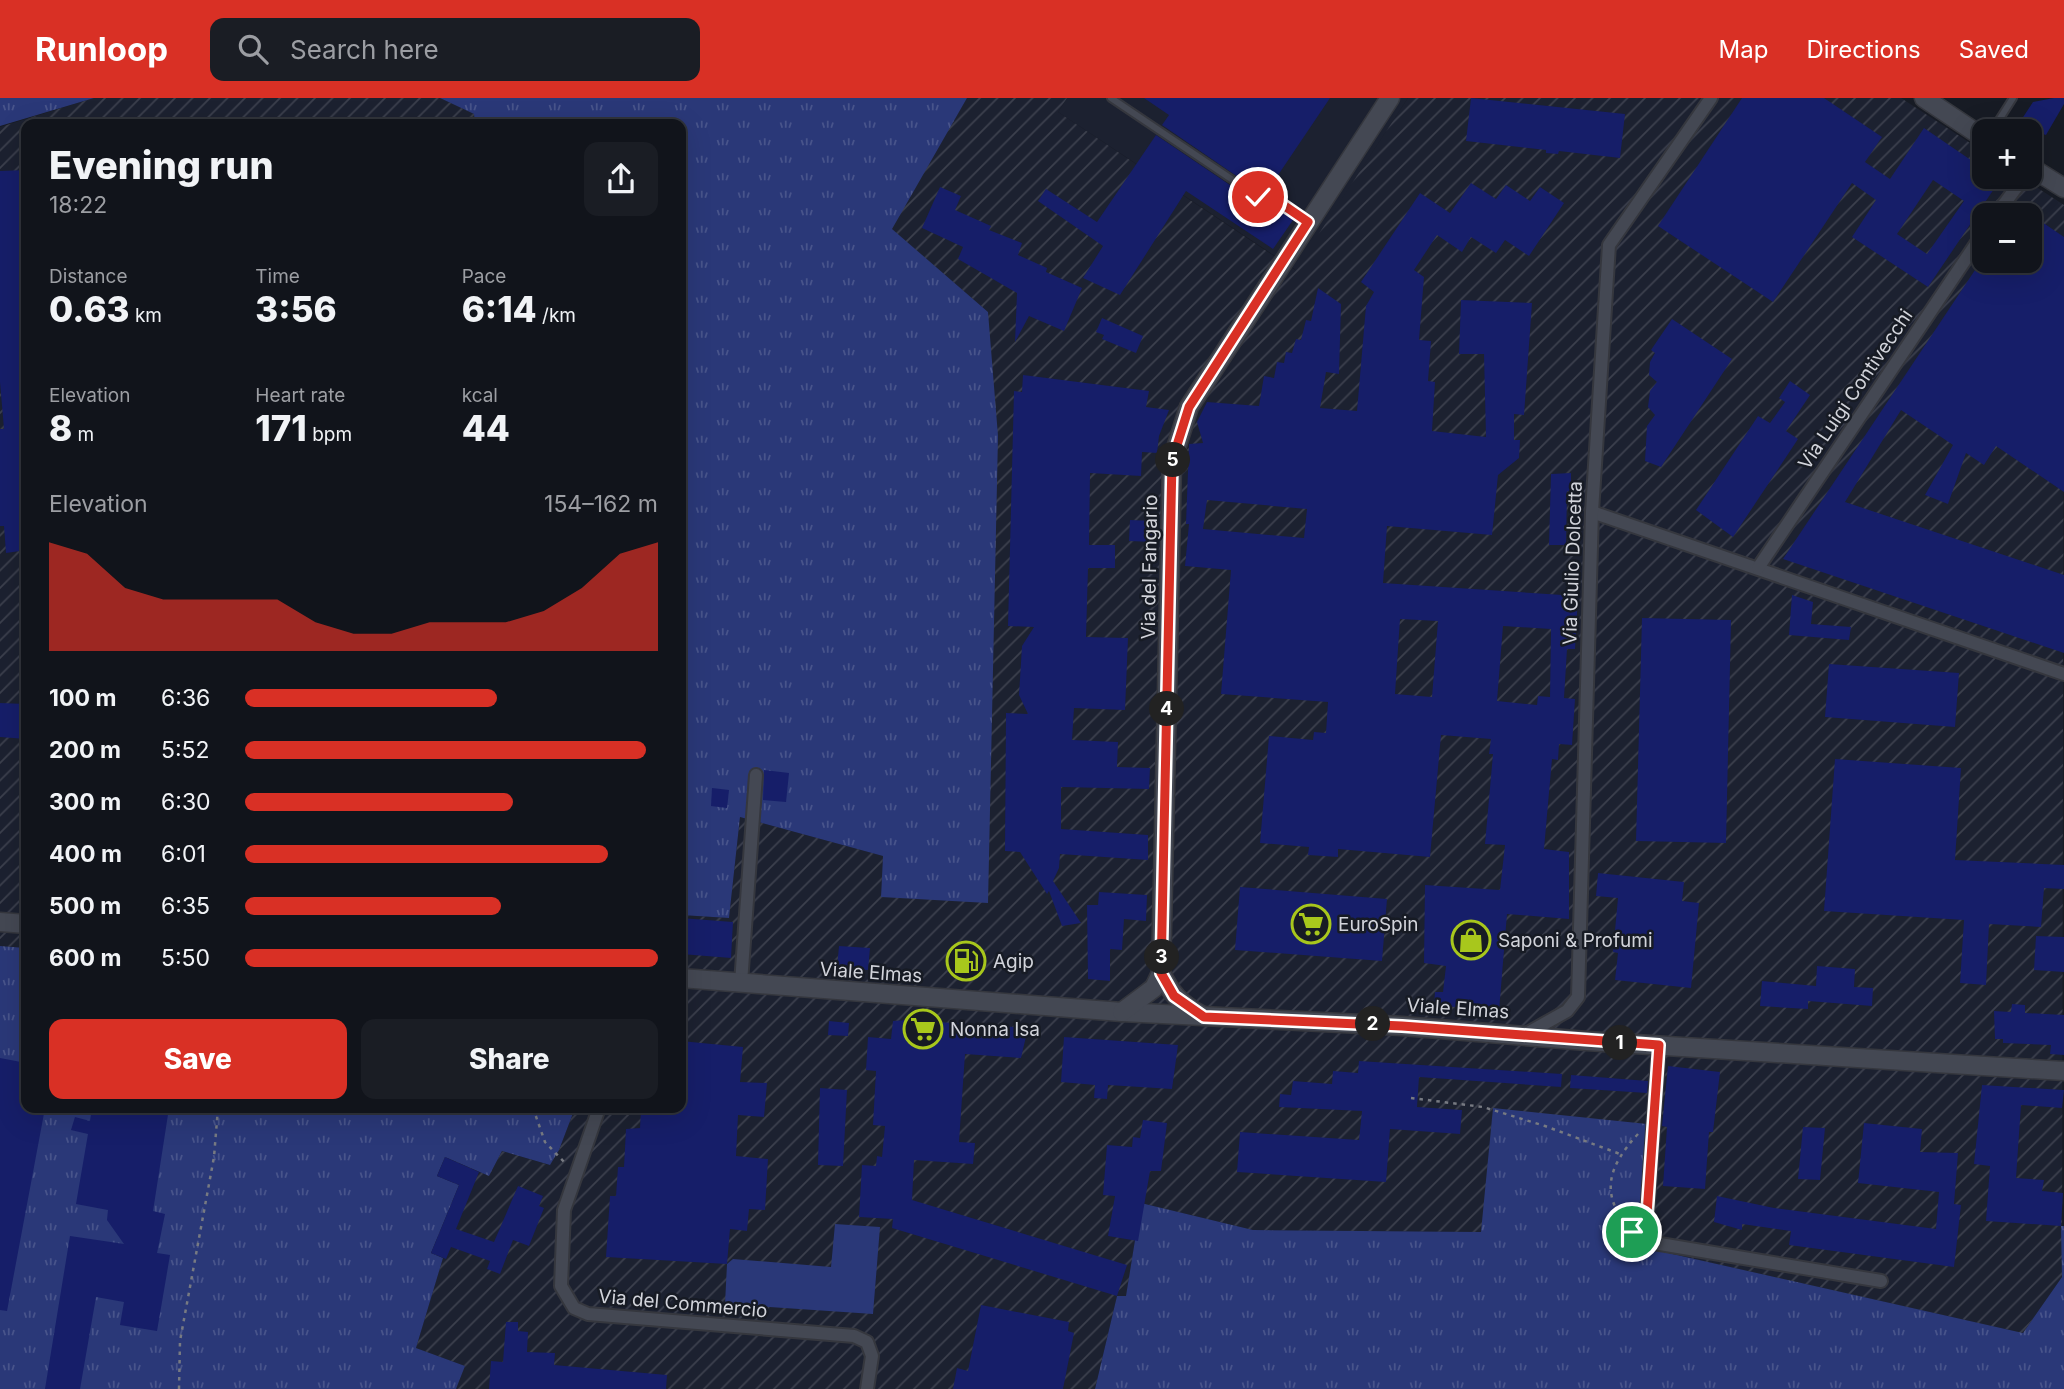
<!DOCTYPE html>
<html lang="en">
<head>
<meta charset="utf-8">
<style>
  :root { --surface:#11141b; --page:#1a1d24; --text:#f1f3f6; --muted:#9c9ea3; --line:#30333a; --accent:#d93025 }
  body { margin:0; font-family:Inter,sans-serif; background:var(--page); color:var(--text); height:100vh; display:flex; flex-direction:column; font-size:26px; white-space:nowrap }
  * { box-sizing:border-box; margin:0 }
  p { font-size:23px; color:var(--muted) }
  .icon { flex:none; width:38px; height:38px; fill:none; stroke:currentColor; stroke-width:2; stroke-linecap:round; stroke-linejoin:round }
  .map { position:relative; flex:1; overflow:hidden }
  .side { position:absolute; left:21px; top:21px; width:665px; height:994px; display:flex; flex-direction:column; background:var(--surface); border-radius:14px; box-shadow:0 7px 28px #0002,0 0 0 2px var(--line) }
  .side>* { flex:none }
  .fabs { position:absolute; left:1972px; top:21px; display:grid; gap:14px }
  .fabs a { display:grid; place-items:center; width:70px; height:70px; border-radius:14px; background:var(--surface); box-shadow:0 7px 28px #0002,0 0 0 2px var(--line); font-size:35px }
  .pin { position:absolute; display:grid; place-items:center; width:60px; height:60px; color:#fff; margin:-30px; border:4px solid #fff; border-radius:50%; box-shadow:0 2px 7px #0007 }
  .km { position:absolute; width:35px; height:35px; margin:-18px; border-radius:50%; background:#222; color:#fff; font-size:19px; line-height:35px; text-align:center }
  .round { display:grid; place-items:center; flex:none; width:74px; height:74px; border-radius:14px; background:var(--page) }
  .overview { display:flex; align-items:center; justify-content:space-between; height:119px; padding:0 28px }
  h1 { font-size:38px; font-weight:800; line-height:52px }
  .metrics { display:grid; grid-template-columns:repeat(3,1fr); gap:10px; height:119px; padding:7px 28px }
  .metrics div { display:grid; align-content:center }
  .metrics b { font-size:35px; font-weight:800 }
  .metrics small { font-size:19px; font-weight:400 }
  .metrics p { font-size:19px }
  .chart { height:196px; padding:14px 28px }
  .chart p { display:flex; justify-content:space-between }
  .chart svg { width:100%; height:126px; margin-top:7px; fill:var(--accent); opacity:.7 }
  .button { display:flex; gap:14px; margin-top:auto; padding:14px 28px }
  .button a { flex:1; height:80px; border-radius:14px; background:var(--accent); color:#fff; font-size:28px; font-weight:800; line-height:80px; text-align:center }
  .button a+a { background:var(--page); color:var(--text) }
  ul { padding:0 28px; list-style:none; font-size:23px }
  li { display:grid; grid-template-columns:112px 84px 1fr; align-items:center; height:52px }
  li i { height:18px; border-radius:9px; background:var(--accent) }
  header { display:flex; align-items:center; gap:42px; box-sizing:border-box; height:98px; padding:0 35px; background:var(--accent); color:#fff }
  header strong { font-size:33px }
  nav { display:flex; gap:38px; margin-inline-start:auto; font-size:24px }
  .search { width:490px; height:63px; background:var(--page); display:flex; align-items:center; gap:18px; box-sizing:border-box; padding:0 24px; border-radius:14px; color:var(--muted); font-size:26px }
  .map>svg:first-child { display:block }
</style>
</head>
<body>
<header>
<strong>Runloop</strong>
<div class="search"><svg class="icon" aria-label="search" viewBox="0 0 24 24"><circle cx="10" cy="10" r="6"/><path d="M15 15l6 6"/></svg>Search here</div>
<nav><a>Map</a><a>Directions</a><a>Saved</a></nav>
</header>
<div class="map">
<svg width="2064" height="1291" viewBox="0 0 2064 1291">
  <defs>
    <pattern id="industrial-furrows" width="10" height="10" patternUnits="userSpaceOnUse" patternTransform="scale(1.75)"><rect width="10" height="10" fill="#1c2130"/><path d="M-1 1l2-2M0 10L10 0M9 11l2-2" fill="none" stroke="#3c404d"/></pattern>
    <pattern id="grass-tufts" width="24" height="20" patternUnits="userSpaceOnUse" patternTransform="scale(1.75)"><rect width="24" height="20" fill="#2a3878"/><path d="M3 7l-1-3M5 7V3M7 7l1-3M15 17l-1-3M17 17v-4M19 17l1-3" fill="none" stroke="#48548b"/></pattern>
  </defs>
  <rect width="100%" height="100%" fill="#171b24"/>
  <path fill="#1c2130" d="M1067 0H1408L1296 172 1058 14Z"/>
  <g fill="url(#industrial-furrows)" fill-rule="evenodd">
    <path d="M94 0H440L474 16 475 26H26V850L0 848V29Z"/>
    <path d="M967 0H1067L1058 14 1295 172 1408 0H1901L1984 54V79H2021L2064 107 2062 1179 2023 1235 1636 1148 1493 1010 1482 1134 1253 1132 1141 1105 1126 1199 1117 1198 1095 1291H456L465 1268 416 1250 443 1160 431 1155 458 1087 437 1078 445 1059 489 1078 502 1053 549 1067 559 1052 575 1010H681V817L729 820 740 719 883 758 881 798 988 214 891 131ZM1984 117H2030V163H1984Z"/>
  </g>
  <g fill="url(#grass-tufts)">
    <path d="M0 0H94L0 28Z"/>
    <path d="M440 0H967L892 131 988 214 998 338 988 805 881 799 883 758 740 719 729 820 681 817V26H475L474 16Z"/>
    <path d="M0 848 26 850V1010H575L559 1052 550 1067 502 1053 489 1078 445 1059 437 1078 459 1087 431 1155 443 1160 416 1250 465 1268 456 1291H0Z"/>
    <path d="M1493 1010 1647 1026 1637 1148 2023 1235 2062 1179 2061 1128H2064V1291H1095L1117 1198H1126L1141 1105 1253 1132 1481 1134Z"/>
  </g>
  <path fill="#2a3878" d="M835 1126 880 1129 873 1216 725 1206 727 1166 733 1161 831 1169Z"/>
  <g fill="#161e69" fill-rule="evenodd">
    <path d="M1144 0H1330L1266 95 1260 94 1162 27 1169 17Z"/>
    <path d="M1471 0 1625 16 1620 60 1559 53 1558 56 1546 55V52L1466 43Z"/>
    <path d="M1742 0H1824L1882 39 1865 64 1890 81 1924 30 1984 71V79H2002L1928 189 1852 139 1876 102 1852 85 1773 204 1658 128ZM1933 82 1964 103 1927 156 1897 136Z"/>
    <path d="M2054 0H2064V6L2046 37 2043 36 2030 55V33H2014L2033 4Z"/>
    <path d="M1156 37 1255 104 1272 107 1293 122 1273 151 1186 93 1120 197 1083 180 1103 148 1038 103 1046 91 1097 124Z"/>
    <path d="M26 72V440L25 448H20V453L6 455 4 428H0V331H4L0 284V73Z"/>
    <path d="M1471 85 1496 101 1506 87 1530 103 1540 89 1564 105 1529 158 1505 142 1496 155 1471 139 1462 154 1437 137 1414 172 1424 179 1419 242 1431 243 1428 283 1435 284 1432 333 1486 339 1484 256H1459L1461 202 1532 205 1524 317 1514 316V342H1520L1519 360 1498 377 1492 437 1387 428 1383 485 1578 498 1575 551H1567L1564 600 1575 601 1572 647 1559 646 1558 662 1552 661 1544 751 1569 754V821L1507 816 1499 913 1434 907 1435 894H1443L1446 868 1424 865 1425 787 1500 792 1505 747 1485 746 1493 656H1489L1491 641 1441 637 1430 759 1338 751V759L1308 757 1309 749 1260 745 1269 638 1313 642 1314 634 1326 635 1328 604 1221 596 1231 472 1185 468 1189 426H1186L1189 346 1203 345 1197 324 1207 304 1259 308 1264 278 1274 280 1277 264 1284 265 1286 254 1292 255 1296 241 1301 242 1306 222 1311 223 1318 190 1341 206 1339 276 1326 274 1320 310 1357 313 1366 208 1374 194 1361 184 1420 95 1450 115ZM1207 402 1307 411 1304 440 1203 431ZM1400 521 1438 523 1432 599 1395 596ZM1503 528 1551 531 1550 599 1538 598 1537 607 1497 603Z"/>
    <path d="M940 89 961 98 955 112 991 128 989 132 1022 145 1018 157 1047 170 1046 174 1082 190 1064 233 1029 218 1015 244 1017 195 958 161 963 149 922 130Z"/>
    <path d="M2030 116 2064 139V394L1996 348 1984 367 1966 355 1948 406 1925 397 1953 347 1901 312 1845 404 2064 477V555L1783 461 1981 163H2030Z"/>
    <path d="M1102 220 1143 238 1136 255 1102 241 1104 237 1096 234Z"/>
    <path d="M1672 221 1732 261 1661 369 1645 363 1647 328 1655 317 1648 309 1650 293 1657 284 1649 277 1650 264 1655 255 1651 252Z"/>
    <path d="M1023 277 1149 293 1146 309 1169 312 1159 338 1157 355 1142 354 1141 378 1090 375 1089 447H1115V470H1088L1086 539 1128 540 1125 612 1074 610 1072 642 1118 644 1117 669 1150 670 1149 691 1061 689V731L1148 737V762L1060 756 1059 770 1053 783 1081 825 1062 828 1049 793 1047 796 1020 754 1005 753 1006 615 1028 616 1019 597 1022 548 1034 529 1008 528 1014 293 1022 294Z"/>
    <path d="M1790 283 1810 297 1786 333 1798 341 1733 439 1696 412 1758 318 1770 325 1785 304 1779 300Z"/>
    <path d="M1571 375V394L1567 393 1566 447H1549L1551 376Z"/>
    <path d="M1130 422 1155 423 1154 444 1129 443Z"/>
    <path d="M1792 497 1813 504 1811 526 1851 529 1849 542 1789 537Z"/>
    <path d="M1642 520 1731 522 1726 745 1636 743Z"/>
    <path d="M1829 566 1959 575 1955 629 1825 619Z"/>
    <path d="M0 605 26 606V641L0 639Z"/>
    <path d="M1835 661 1961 670 1955 762 2064 767V791L2044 790 2041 829 1989 826 1986 887 1960 885 1964 822 1824 813Z"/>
    <path d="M764 672 789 675 786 704 763 702Z"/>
    <path d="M712 690 729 692 727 710 711 708Z"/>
    <path d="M1598 775 1684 784 1682 803 1699 805 1691 890 1615 882 1618 855 1613 854 1618 800 1596 798Z"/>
    <path d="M1240 789 1387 801 1382 863 1235 852Z"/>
    <path d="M1099 794 1147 797 1146 823 1124 821 1122 852 1110 851V883L1088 881 1087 807H1098Z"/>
    <path d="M681 820 733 824 731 860 681 856Z"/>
    <path d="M2036 838 2064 839V874L2034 872Z"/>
    <path d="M839 848 870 850 868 872 837 870Z"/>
    <path d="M1817 868 1855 871 1854 889 1873 890 1872 908 1808 903V911L1760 908 1762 883 1816 888Z"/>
    <path d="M2012 906 2025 907V915L2064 917V957L2050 956 2051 947 2003 945V941H1995L1994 913 2011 914Z"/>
    <path d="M907 922 1028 930 1021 960 965 956 959 1044 975 1045 973 1066 914 1062 912 1102 1127 1167 1117 1198 892 1130 893 1121 859 1119 862 1067 876 1068 877 1058 882 1059 885 1028 873 1027 876 973 866 972 868 939 891 941 893 923Z"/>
    <path d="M829 923 849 925 848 938 828 937Z"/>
    <path d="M1064 939 1178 947 1172 991 1108 987 1107 1001 1094 1000 1095 987 1061 984Z"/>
    <path d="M681 943 743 949 740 984 767 985 764 1019 738 1017 736 1058 768 1061 765 1112 749 1111 747 1133 730 1131 727 1166 606 1159 610 1098H616L618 1069H624L626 1031 640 1030 641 1010H681Z"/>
    <path d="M0 960 26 965V1010H45L7 1213 0 1212Z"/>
    <path d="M1359 963 1562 976 1561 989 1419 979 1417 1009 1462 1012 1460 1036 1390 1031 1386 1084 1237 1074 1240 1034 1359 1042 1362 1013 1279 1009 1280 996 1291 997 1293 983 1332 986 1333 973 1358 975Z"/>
    <path d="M1668 968 1720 974 1713 1034H1709L1705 1091 1663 1088 1667 1029 1662 1028Z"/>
    <path d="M1571 977 1648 983 1647 995 1570 990Z"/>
    <path d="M1982 987 2064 992 2062 1010 2021 1007 2016 1080 2044 1082 2042 1093 2063 1095 2061 1128 1986 1123 1990 1068 1974 1066Z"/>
    <path d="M820 990 847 992 843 1068 818 1067Z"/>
    <path d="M92 1010H169L153 1113 165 1116 157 1155 170 1157 157 1233 120 1227 124 1204 96 1199 80 1291H45L70 1138 124 1146 107 1122 108 1112 76 1106 88 1036 71 1032 75 1019 90 1023Z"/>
    <path d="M1143 1022 1167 1025 1161 1073H1150L1138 1143 1108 1138 1115 1098 1103 1097 1107 1047 1132 1049 1133 1039 1140 1040Z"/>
    <path d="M1864 1025 1922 1031 1920 1054 1958 1055 1954 1106 1961 1107 1954 1169 1789 1147 1791 1133 1742 1126V1132L1714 1124 1717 1098 1774 1110 1936 1131 1939 1094 1858 1085Z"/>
    <path d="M1803 1029 1825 1030 1820 1082 1798 1081Z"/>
    <path d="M445 1059 479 1074 456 1131 494 1144 518 1088 543 1098 539 1108 544 1110 529 1148 513 1142 500 1176 487 1171 490 1163 451 1149 446 1161 431 1155 459 1087 437 1078Z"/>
    <path d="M981 1207 1069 1224 1068 1233 1074 1235 1063 1291H953L957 1270 968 1273Z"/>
    <path d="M506 1224H518V1233L528 1234 527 1254 555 1255 554 1267 667 1277 666 1291H489L491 1263 503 1264Z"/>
  </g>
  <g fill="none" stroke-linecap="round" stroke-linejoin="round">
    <defs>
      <g id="service">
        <path d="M1111 0 1258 99 1276 102 1307 123"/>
        <path d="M1992 33 2013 0"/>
      </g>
      <g id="minor">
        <path d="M1996 117 2024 79"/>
        <path d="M1592 414 2064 576"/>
        <path d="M1758 470 1984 134"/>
        <path d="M741 885 756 677"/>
        <path d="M1526 936 1567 913 1578 899 1592 414 1609 147 1711 0"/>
        <path d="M1659 947 1647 1116 1654 1145 1881 1183"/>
        <path d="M599 1010 564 1112 561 1188 574 1210 588 1216 854 1238 867 1244 872 1258 867 1291"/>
      </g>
      <g id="secondary">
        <path d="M1924 0 1984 40"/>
        <path d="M2030 69 2064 90"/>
        <path d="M0 824 26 826"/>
        <path d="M1161 875C1171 896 1181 906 1201 917"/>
        <path d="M681 880 1122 914 1402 928 1587 943 2064 973"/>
        <path d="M1122 914 1154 890 1161 875 1172 363 1189 309 1390 0"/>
      </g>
    </defs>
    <use href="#service" stroke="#35373e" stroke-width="10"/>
    <use href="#minor" stroke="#35373e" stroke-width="16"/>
    <use href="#secondary" stroke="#35373e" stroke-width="21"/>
    <g stroke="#777a82" stroke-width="2.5" stroke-dasharray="3.5 5" stroke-linecap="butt">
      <path d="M1411 1000 1483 1009 1545 1028 1620 1056"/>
      <path d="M533 1010 545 1044 566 1066"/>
      <path d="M1638 1036C1607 1070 1599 1097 1632 1134H1638"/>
      <path d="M179 1291 180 1243 214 1059 218 1010"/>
    </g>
    <use href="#service" stroke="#444853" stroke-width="6"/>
    <use href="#minor" stroke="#444853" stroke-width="12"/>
    <use href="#secondary" stroke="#444853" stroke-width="18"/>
  </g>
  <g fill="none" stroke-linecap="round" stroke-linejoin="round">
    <defs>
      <path id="route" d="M1258 99 1276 102 1308 124 1189 309 1172 363 1161 875 1174 898 1204 919 1402 928 1659 947 1647 1116 1652 1136 1632 1134"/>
    </defs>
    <use href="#route" stroke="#fff" stroke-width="14"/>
    <use href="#route" stroke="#d93025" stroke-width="9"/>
  </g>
  <defs>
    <symbol id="supermarket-ring" viewBox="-11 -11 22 22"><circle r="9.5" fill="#171b24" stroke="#a8c71c" stroke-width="1.5"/><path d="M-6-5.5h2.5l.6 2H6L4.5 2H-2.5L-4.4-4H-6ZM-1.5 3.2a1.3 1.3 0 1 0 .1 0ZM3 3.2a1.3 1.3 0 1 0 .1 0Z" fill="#a8c71c"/></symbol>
    <symbol id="shop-ring" viewBox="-11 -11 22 22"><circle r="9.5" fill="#171b24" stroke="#a8c71c" stroke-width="1.5"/><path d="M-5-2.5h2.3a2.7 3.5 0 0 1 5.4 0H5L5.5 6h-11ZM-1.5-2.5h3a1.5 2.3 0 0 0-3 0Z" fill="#a8c71c"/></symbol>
    <symbol id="fuel-ring" viewBox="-11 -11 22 22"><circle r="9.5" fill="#171b24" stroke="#a8c71c" stroke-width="1.5"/><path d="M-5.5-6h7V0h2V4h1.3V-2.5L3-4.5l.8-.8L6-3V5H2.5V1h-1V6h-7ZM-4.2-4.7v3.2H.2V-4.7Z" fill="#a8c71c"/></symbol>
  </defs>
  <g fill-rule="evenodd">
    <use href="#supermarket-ring" x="1289" y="804" width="44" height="44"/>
    <use href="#shop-ring" x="1449" y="820" width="44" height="44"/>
    <use href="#fuel-ring" x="944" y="841" width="44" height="44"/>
    <use href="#supermarket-ring" x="901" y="909" width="44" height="44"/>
  </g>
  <g text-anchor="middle" stroke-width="5" stroke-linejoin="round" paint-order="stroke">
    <g font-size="19" fill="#d2d4db" stroke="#171b24">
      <text transform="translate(1855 291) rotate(-56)" y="7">Via Luigi Contivecchi</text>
      <text transform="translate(1572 465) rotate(-88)" y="7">Via Giulio Dolcetta</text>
      <text transform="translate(1149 469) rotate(-89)" y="7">Via del Fangario</text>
      <text transform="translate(871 874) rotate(4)" y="7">Viale Elmas</text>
      <text transform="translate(1458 910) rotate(4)" y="7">Viale Elmas</text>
      <text transform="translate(683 1205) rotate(5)" y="7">Via del Commercio</text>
    </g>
    <g font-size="19" fill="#d2d4db" stroke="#171b24" text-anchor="start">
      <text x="1338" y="833">EuroSpin</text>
      <text x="1498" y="849">Saponi &amp; Profumi</text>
      <text x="993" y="870">Agip</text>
      <text x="950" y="938">Nonna Isa</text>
    </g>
  </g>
</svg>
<div class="fabs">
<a>+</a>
<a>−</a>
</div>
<div class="pin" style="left:1632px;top:1134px;background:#1e9e55"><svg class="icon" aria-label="arrive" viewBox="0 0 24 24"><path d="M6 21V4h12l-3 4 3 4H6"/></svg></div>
<div class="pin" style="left:1258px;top:99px;background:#d93025"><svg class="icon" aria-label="check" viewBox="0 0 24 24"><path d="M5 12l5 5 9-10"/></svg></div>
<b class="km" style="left:1620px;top:945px">1</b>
<b class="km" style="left:1373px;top:926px">2</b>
<b class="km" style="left:1162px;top:859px">3</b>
<b class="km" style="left:1167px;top:611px">4</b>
<b class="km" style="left:1173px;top:362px">5</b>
<section class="side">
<div class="overview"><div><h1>Evening run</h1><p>18:22</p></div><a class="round"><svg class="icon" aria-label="share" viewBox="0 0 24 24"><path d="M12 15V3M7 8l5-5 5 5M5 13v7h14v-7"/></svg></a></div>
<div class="metrics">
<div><p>Distance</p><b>0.63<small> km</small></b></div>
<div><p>Time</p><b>3:56</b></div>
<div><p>Pace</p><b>6:14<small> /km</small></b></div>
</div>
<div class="metrics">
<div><p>Elevation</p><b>8<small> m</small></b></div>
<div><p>Heart rate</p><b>171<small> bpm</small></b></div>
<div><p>kcal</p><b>44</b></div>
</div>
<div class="chart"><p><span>Elevation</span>154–162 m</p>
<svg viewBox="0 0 160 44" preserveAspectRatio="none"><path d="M0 44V6L10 10L20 22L30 26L40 26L50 26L60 26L70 34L80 38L90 38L100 34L110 34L120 34L130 30L140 22L150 10L160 6V44z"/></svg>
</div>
<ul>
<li><b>100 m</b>6:36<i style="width:61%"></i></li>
<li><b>200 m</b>5:52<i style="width:97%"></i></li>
<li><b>300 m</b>6:30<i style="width:65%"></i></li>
<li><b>400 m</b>6:01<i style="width:88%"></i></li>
<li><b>500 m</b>6:35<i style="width:62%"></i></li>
<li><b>600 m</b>5:50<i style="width:100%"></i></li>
</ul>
<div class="button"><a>Save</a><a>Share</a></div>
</section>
</div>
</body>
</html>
